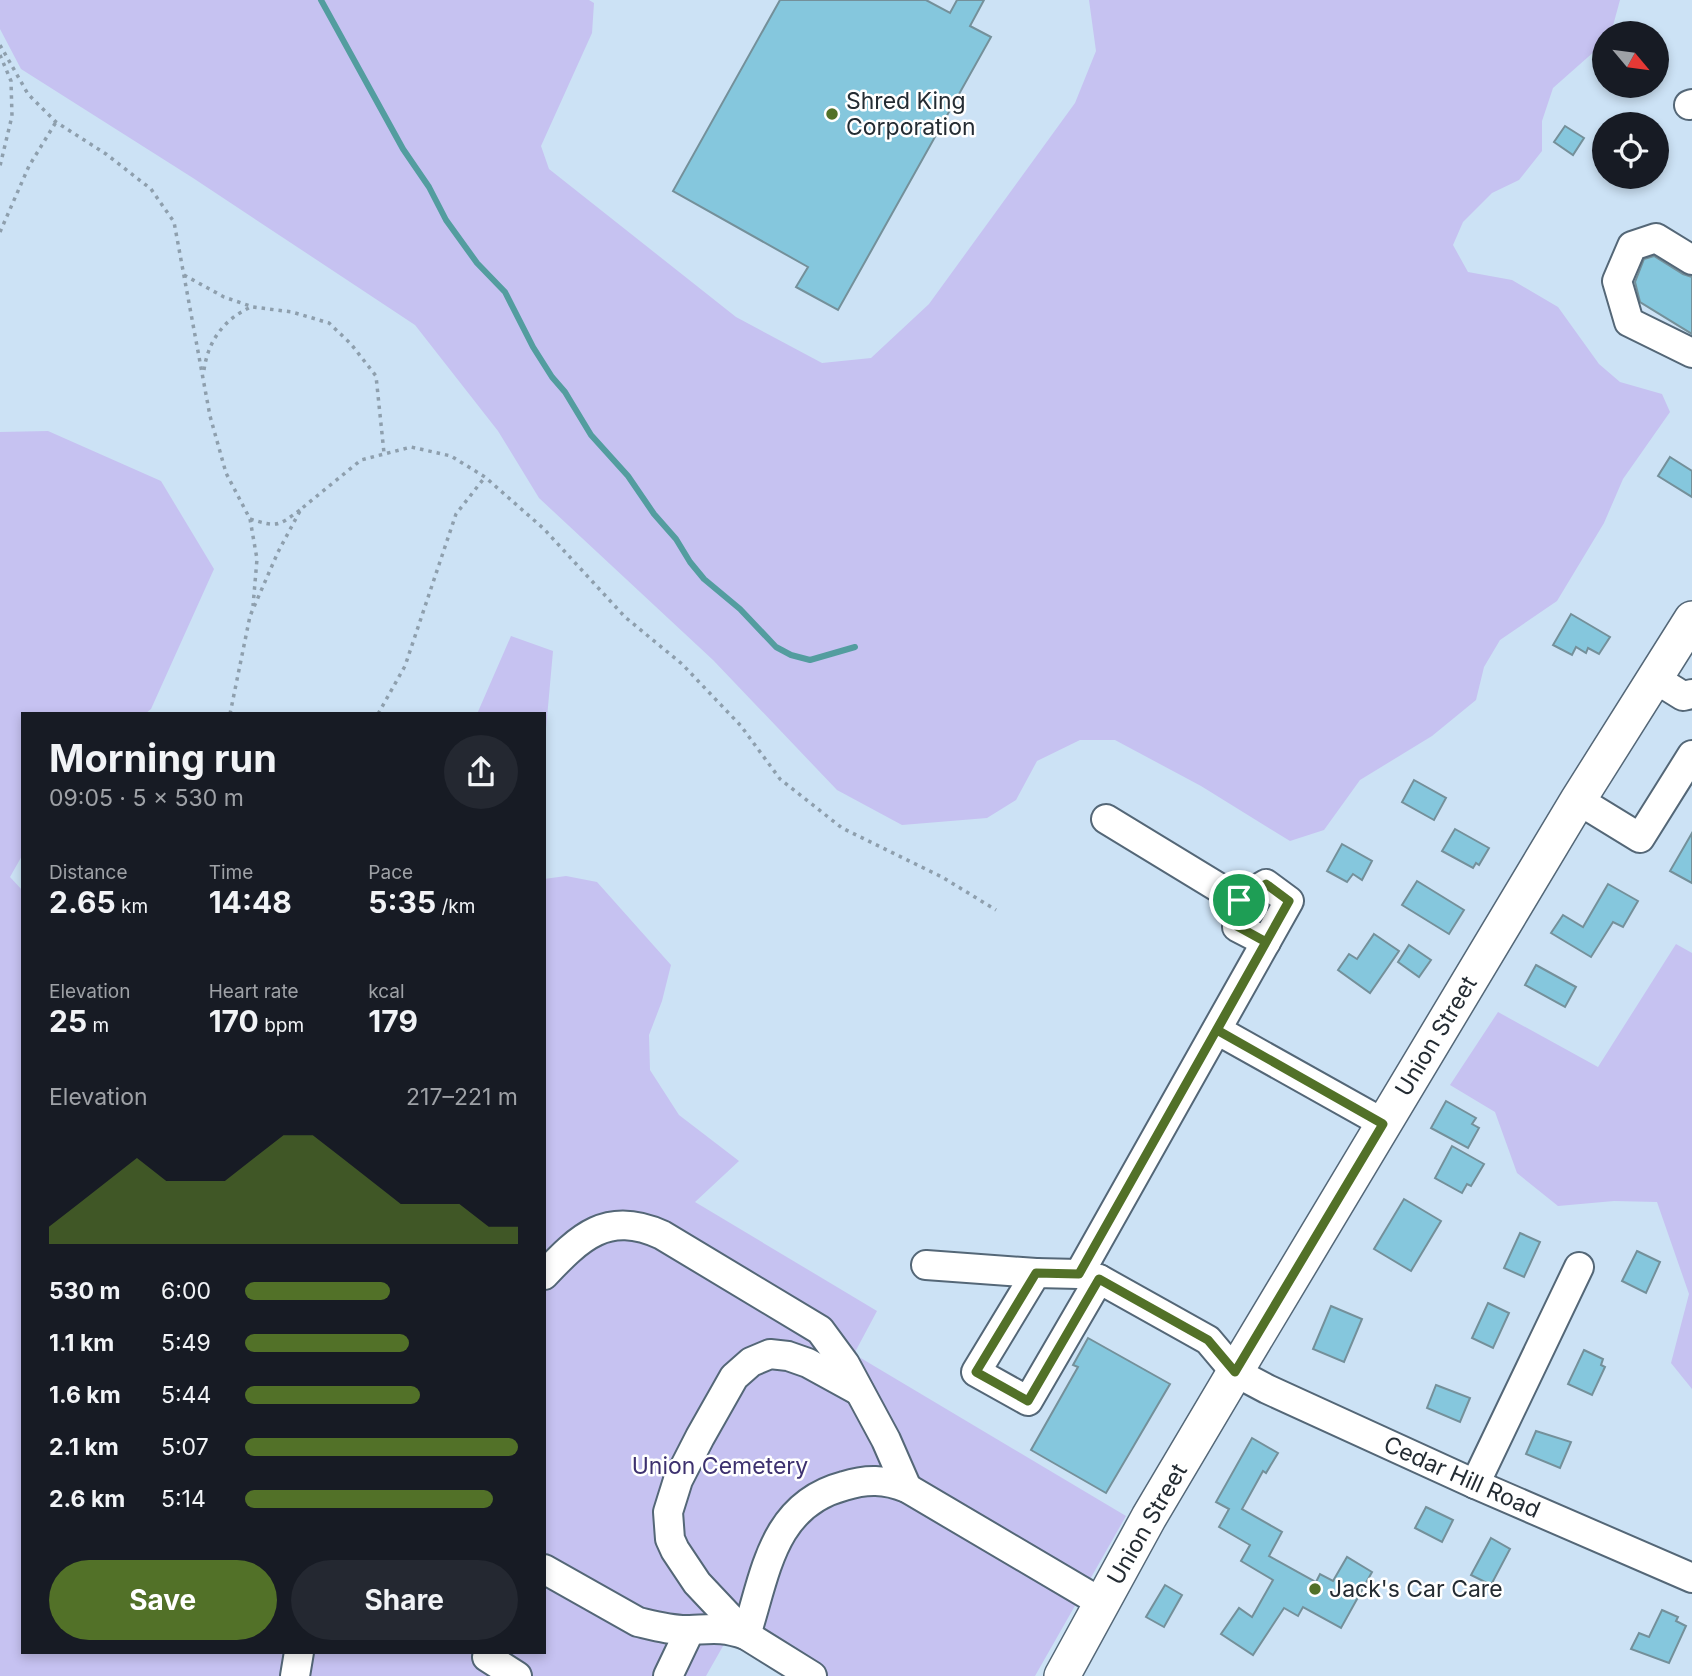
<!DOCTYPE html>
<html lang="en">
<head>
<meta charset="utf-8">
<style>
  :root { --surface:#171b24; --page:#242831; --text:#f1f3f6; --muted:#9ea1a6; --accent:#527128 }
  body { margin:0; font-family:Inter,sans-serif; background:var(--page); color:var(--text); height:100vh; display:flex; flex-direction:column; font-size:26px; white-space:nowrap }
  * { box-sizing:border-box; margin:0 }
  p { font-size:23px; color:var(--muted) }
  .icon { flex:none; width:38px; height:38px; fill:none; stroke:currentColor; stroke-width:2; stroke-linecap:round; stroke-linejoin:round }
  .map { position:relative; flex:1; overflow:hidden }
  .side { position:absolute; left:21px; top:712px; width:525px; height:942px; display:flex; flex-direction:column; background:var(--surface); border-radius:0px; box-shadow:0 4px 10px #0003 }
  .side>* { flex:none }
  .needle { width:46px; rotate:119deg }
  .controls { position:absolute; left:1592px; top:21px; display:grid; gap:14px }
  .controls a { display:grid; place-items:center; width:77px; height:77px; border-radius:50%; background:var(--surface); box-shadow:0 4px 10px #0003; font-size:35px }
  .pin { position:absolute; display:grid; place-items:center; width:60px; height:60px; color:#fff; margin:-30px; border:4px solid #fff; border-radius:50%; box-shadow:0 2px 7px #0007 }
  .round { display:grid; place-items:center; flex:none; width:74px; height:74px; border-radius:37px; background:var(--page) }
  .headline { display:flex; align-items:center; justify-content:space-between; height:119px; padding:0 28px }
  h1 { font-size:38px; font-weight:700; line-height:52px }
  .figures { display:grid; grid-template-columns:repeat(3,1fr); gap:10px; height:119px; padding:7px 28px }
  .figures div { display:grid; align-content:center }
  .figures b { font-size:30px; font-weight:700 }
  .figures small { font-size:19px; font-weight:400 }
  .figures p { font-size:19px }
  .chart { height:196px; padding:14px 28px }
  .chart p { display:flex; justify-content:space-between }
  .chart svg { width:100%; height:126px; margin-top:7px; fill:var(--accent); opacity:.7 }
  .primary-button { display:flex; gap:14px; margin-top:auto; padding:14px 28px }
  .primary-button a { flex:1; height:80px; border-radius:42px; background:var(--accent); color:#fff; font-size:28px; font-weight:700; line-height:80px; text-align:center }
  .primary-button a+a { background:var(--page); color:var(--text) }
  ul { padding:0 28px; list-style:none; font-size:23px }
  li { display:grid; grid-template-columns:112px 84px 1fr; align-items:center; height:52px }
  li i { height:18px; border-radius:9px; background:var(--accent) }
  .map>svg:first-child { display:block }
</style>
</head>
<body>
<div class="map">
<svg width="1692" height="1676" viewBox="0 0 1692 1676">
  <rect width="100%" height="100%" fill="#cce2f5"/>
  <g fill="#c6c2f1">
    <path d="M0 0H589L594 3 592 33 541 146 549 169 736 317 822 363 871 358 929 304 1075 103 1096 51 1089 0H1620L1611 33H1605V42L1553 88 1542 121V151L1519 180 1492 193 1463 222 1453 245 1468 272 1512 280 1558 307 1599 364 1620 382 1662 394 1670 412 1623 479 1604 523 1557 601 1500 640 1484 667 1476 700 1432 736 1360 780 1324 830 1290 841 1201 786 1115 740H1080L1037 761 1016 800 987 818 902 825 837 790 713 660 539 498 498 431 415 325 193 178 21 69 0 29Z"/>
    <path d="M48 431 161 481 214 569 151 709 145 714H23V854L10 877 23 891V1652H544V879L566 876 597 882 671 965 662 1001 649 1035 650 1070 679 1115 739 1161 695 1202 877 1311 854 1354 1126 1516 1035 1676H789L727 1639 706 1676H0V432Z"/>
    <path d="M511 636 553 651 544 751V714H477Z"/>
    <path d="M1676 944 1692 953V1389L1671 1363 1689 1294 1657 1202 1614 1201 1558 1206 1517 1173 1495 1112 1450 1085 1498 1012 1598 1067Z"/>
  </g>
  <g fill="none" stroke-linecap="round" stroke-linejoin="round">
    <path stroke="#539d9f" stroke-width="6" d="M321 0 403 149 429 187 446 220 477 263 505 292 533 347 552 377 565 392 591 435 628 476 654 514 676 539 690 562 704 579 740 609 776 647 791 655 810 660 855 647"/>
  </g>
  <g fill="#85c7dd" stroke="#74909a" stroke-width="2">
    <path d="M780 0H926L950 13 957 0H984L970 26 991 37 838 310 796 287 808 267 673 191Z"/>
    <path d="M1565 126 1584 138 1573 155 1554 142Z"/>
    <path d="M1654 256 1683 274 1692 277V334L1640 302 1635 282 1644 259Z"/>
    <path d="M1670 457 1692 471V497L1658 476Z"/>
    <path d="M1571 614 1610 637 1599 654 1588 648 1586 653 1576 647 1572 655 1553 645Z"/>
    <path d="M1414 780 1446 798 1434 820 1402 802Z"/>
    <path d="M1455 829 1489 848 1479 865 1476 863 1473 868 1442 851Z"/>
    <path d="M1692 833V883L1670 871Z"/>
    <path d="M1342 844 1372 861 1362 880 1353 874 1347 882 1327 871Z"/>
    <path d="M1417 881 1464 910 1449 934 1402 905Z"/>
    <path d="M1608 884 1638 901 1623 927 1613 922 1591 957 1551 933 1563 915 1583 927Z"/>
    <path d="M1374 934 1399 951 1370 993 1338 970 1349 954 1357 959Z"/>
    <path d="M1409 945 1431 960 1419 977 1398 962Z"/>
    <path d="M1536 965 1576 987 1565 1007 1525 985Z"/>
    <path d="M1446 1101 1476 1118 1472 1124 1479 1128 1468 1148 1431 1128Z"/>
    <path d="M1452 1146 1484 1164 1471 1186 1467 1184 1462 1193 1435 1178Z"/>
    <path d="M1404 1199 1441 1221 1411 1271 1374 1249Z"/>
    <path d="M1520 1233 1540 1242 1524 1277 1504 1268Z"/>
    <path d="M1637 1251 1660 1262 1646 1293 1622 1281Z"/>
    <path d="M1488 1303 1509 1313 1493 1348 1472 1338Z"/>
    <path d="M1331 1306 1362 1319 1344 1362 1313 1349Z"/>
    <path d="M1088 1338 1170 1384 1106 1493 1031 1450 1078 1367 1073 1365Z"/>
    <path d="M1584 1350 1603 1359 1601 1365 1605 1367 1592 1395 1568 1384Z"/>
    <path d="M1436 1385 1470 1398 1460 1422 1427 1408Z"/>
    <path d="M1536 1431 1571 1442 1560 1468 1526 1454Z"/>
    <path d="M1252 1438 1278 1453 1266 1473 1263 1471 1242 1509 1282 1532 1269 1556 1316 1582 1320 1574 1333 1581 1347 1557 1372 1572 1341 1628 1303 1607 1298 1616 1284 1608 1253 1655 1221 1634 1239 1608 1252 1617 1273 1580 1241 1561 1250 1545 1219 1527 1229 1509 1216 1502Z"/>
    <path d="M1426 1507 1453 1520 1442 1542 1415 1528Z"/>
    <path d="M1491 1538 1510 1549 1491 1585 1471 1575Z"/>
    <path d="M1165 1585 1182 1595 1164 1627 1146 1617Z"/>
    <path d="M1662 1610 1678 1617 1676 1621 1686 1626 1669 1663 1631 1649 1639 1633 1649 1637Z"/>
  </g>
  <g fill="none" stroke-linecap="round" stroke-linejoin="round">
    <defs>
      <g id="minor">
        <path d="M1689 105 1692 104"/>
        <path d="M1692 260 1656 238 1632 246 1617 281 1629 322 1692 353"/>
        <path d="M1654 678 1683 696 1692 694"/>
        <path d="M1578 800 1640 838 1692 755"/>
        <path d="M1106 819 1239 900 1266 884 1289 901 1079 1274 1099 1279 1208 1340 1235 1372 1267 1389 1475 1484 1692 1578"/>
        <path d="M1239 900 1237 927 1266 942"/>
        <path d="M1217 1030 1383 1123"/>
        <path d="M926 1265 1036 1273"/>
        <path d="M1079 1274 1036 1273 976 1372 1028 1401 1099 1279"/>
        <path d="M544 1275C580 1237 607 1210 662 1235L820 1330 845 1364 886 1440 907 1488"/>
        <path d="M1475 1484 1579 1267"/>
        <path d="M544 1569 638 1622C655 1626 673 1631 690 1630 714 1629 722 1627 746 1635 766 1573 772 1505 844 1486 866 1479 885 1479 907 1488L1102 1603"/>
        <path d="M487 1657 517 1676"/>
        <path d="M295 1676 299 1652"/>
        <path d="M668 1676 690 1630"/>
        <path d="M812 1676 746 1635 697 1583 675 1550 670 1539 668 1512 678 1480 700 1437 734 1377 751 1362 770 1354 788 1356 808 1363 859 1391"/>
      </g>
      <path id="major" d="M1062 1676 1149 1517 1235 1372 1578 800 1692 619"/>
    </defs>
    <use href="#minor" stroke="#546777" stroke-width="32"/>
    <use href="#major" stroke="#546777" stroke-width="38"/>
    <g stroke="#8e9fad" stroke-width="3.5" stroke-dasharray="3.5 5" stroke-linecap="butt">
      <path d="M0 45 28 94 56 122 106 154 151 189 174 222 210 416 226 473 250 519 257 559 253 606"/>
      <path d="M0 55 11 81 12 116 0 166"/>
      <path d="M0 232 29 166 56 122"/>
      <path d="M184 275 224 297 253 307 292 312 329 323 351 344 376 376 384 453"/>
      <path d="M204 370C208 341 224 319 251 307"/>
      <path d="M250 519C277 527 277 527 300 510"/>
      <path d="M230 714 250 616 278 552 301 509 361 460 411 447 451 456 485 477 544 529 625 617 682 664 741 726 780 779 842 828 942 877 996 910"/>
      <path d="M378 714 405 666 456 514 485 477"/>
    </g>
    <use href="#minor" stroke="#fff" stroke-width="28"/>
    <use href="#major" stroke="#fff" stroke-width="35"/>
  </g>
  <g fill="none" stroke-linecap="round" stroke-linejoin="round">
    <defs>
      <path id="route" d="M1239 900 1237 926 1266 942 1079 1274 1036 1273 976 1372 1028 1401 1099 1279 1208 1340 1235 1372 1383 1124 1217 1030 1289 901 1266 884 1239 900"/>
    </defs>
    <use href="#route" stroke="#fff" stroke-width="14"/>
    <use href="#route" stroke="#527128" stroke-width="9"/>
  </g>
  <g fill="#527128" stroke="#fff" stroke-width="2.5">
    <circle cx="832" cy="114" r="7"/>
    <circle cx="1315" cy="1589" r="7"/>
  </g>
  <g text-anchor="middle" stroke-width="5" stroke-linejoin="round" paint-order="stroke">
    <g font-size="23" fill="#242c33" stroke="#fff" text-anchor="start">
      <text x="846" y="109">Shred King<tspan x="846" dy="26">Corporation</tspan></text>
      <text x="1329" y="1597">Jack's Car Care</text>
    </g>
    <g font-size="23" fill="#242c33" stroke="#fff">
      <text transform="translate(1436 1036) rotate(-59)" y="8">Union Street</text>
      <text transform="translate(1462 1477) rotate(24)" y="8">Cedar Hill Road</text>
      <text transform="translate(1147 1524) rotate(-60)" y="8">Union Street</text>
    </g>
    <g font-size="23" fill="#3d316f" stroke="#fff">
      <text x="720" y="1474">Union Cemetery</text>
    </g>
  </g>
</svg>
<div class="controls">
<a><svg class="needle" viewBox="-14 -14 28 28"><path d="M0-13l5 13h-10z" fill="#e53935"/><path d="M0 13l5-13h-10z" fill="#9ea1a6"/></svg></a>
<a><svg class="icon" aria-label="locate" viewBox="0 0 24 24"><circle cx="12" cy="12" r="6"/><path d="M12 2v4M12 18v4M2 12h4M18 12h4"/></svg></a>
</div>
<div class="pin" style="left:1239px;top:900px;background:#1e9e55"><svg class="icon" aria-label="arrive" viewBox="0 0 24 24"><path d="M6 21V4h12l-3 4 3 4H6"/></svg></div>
<section class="side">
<div class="headline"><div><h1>Morning run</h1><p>09:05 · 5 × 530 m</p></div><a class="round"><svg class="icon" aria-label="share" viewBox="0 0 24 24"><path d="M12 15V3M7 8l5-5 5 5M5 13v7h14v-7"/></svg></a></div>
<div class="figures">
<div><p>Distance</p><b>2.65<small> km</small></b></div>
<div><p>Time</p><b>14:48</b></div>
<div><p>Pace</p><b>5:35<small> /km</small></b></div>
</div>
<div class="figures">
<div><p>Elevation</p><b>25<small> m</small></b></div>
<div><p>Heart rate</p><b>170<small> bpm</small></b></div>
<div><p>kcal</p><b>179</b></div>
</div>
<div class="chart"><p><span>Elevation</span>217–221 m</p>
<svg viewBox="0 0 160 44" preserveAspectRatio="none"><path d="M0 44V38L10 30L20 22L30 14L40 22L50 22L60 22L70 14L80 6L90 6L100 14L110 22L120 30L130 30L140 30L150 38L160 38V44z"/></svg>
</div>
<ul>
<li><b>530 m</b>6:00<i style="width:53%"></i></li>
<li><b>1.1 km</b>5:49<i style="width:60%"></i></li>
<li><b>1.6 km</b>5:44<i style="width:64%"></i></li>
<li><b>2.1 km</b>5:07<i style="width:100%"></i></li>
<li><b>2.6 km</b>5:14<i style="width:91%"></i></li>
</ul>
<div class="primary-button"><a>Save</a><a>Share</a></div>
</section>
</div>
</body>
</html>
